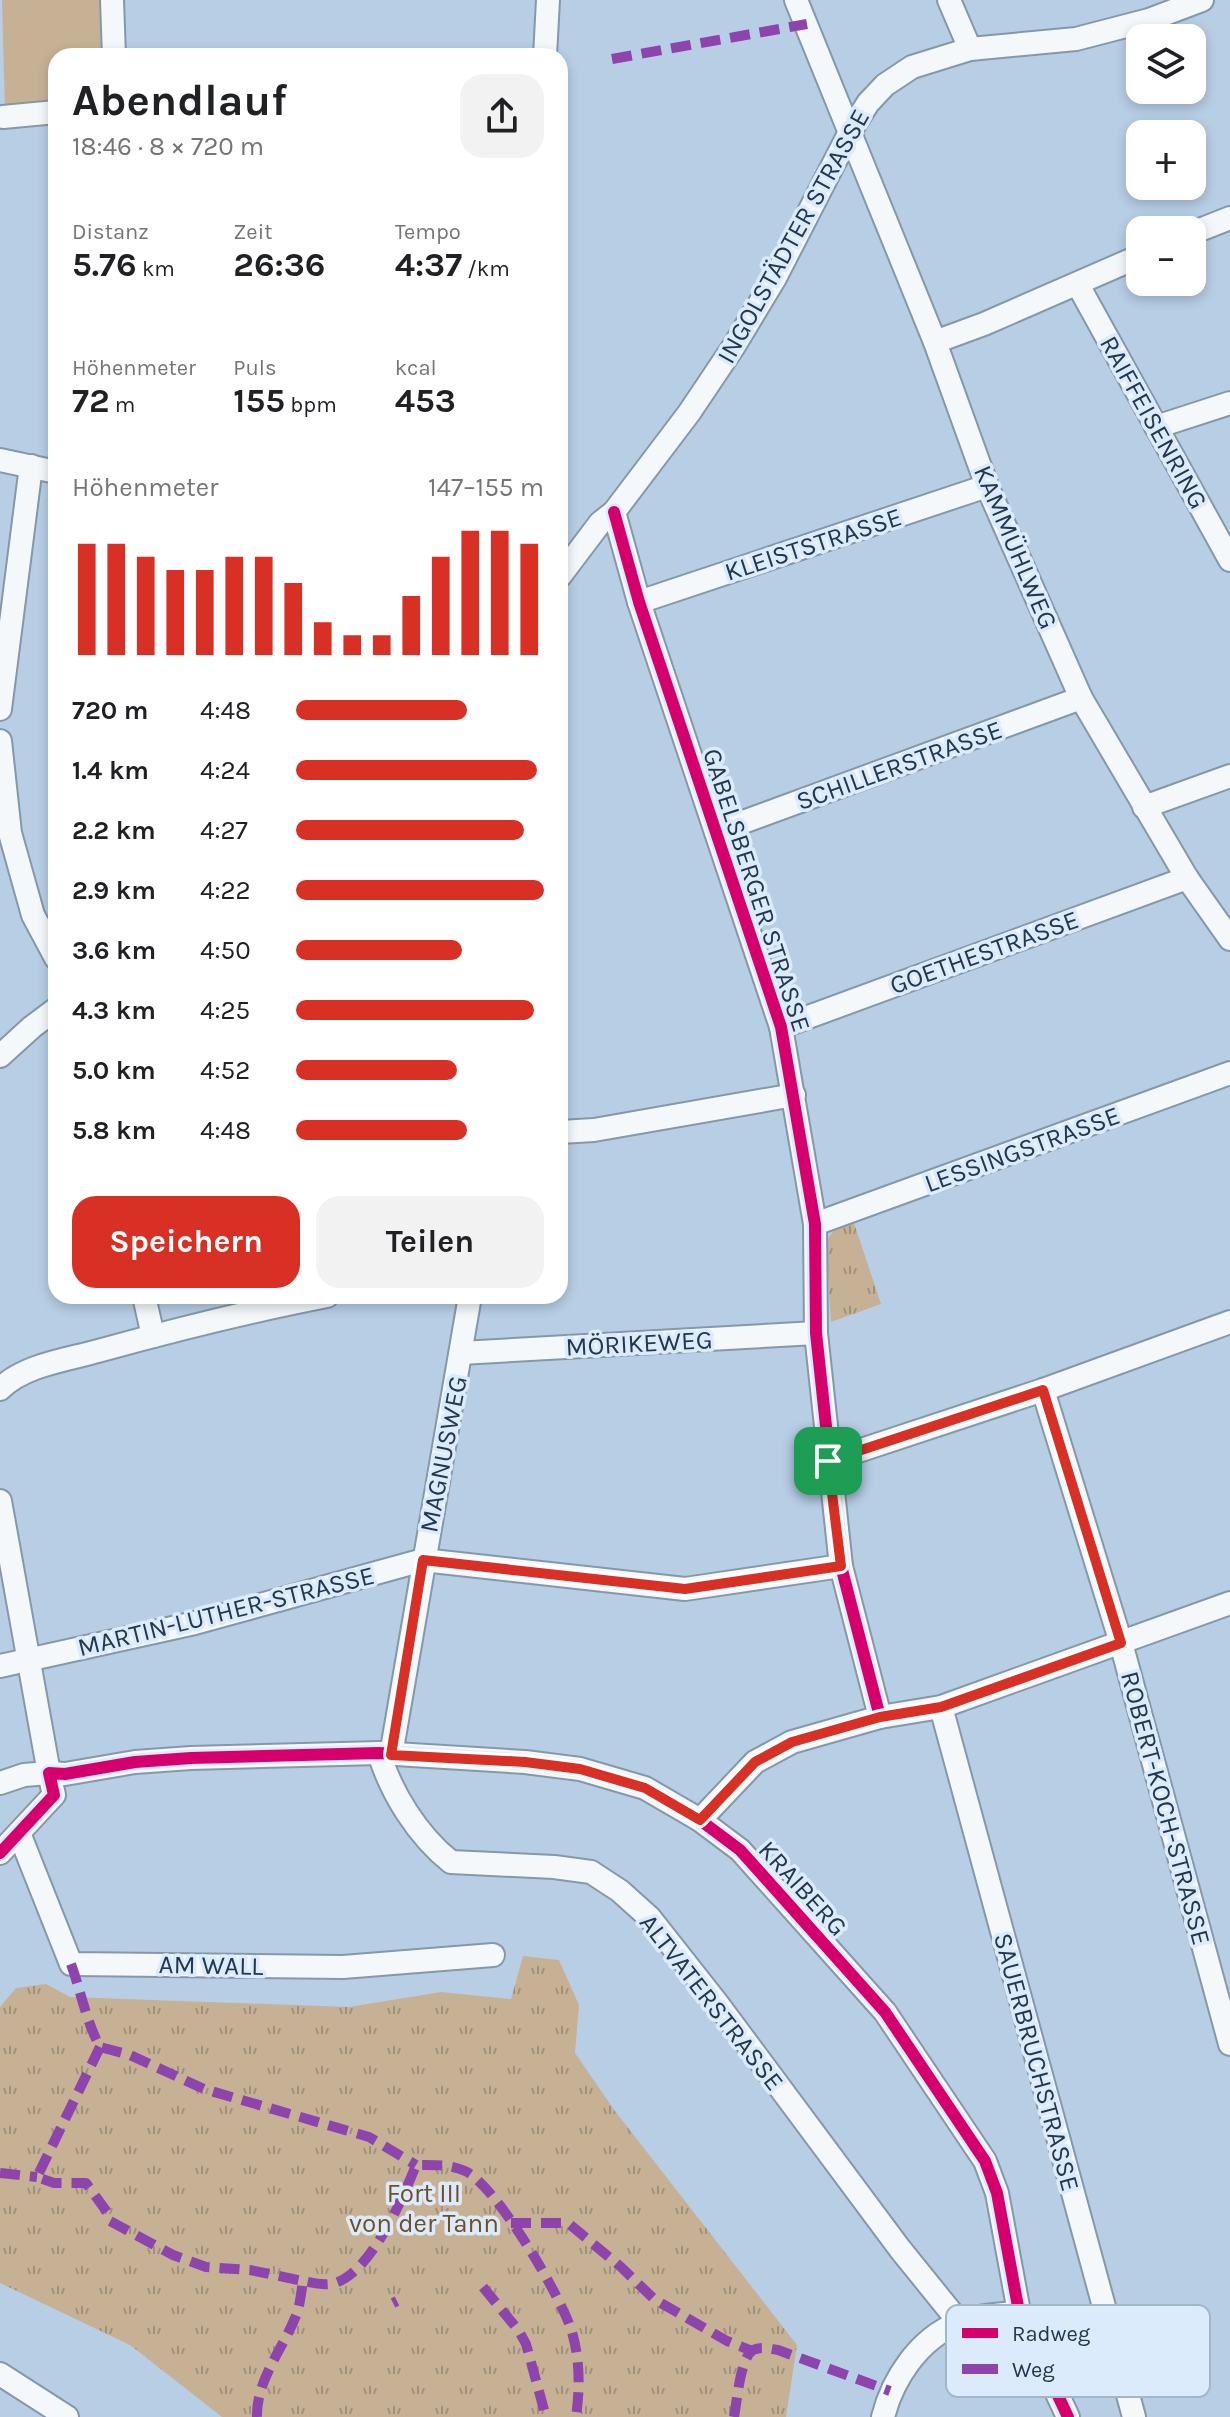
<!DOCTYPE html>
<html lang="de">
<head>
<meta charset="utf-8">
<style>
  :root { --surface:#fff; --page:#f2f2f2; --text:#202124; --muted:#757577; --accent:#d93025 }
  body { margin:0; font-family:Karla,sans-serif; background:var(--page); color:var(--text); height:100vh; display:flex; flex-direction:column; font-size:30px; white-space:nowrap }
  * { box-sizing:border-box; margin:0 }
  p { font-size:26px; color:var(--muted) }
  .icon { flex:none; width:44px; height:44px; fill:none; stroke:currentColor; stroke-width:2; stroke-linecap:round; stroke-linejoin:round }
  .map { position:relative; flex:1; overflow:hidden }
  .drawer { position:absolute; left:48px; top:48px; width:520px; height:1256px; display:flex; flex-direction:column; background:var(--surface); border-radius:24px; box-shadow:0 4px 12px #0003 }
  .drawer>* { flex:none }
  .controls { position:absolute; left:1126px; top:24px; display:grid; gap:16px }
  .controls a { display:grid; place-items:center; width:80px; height:80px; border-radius:16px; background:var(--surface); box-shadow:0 4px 12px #0003; font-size:40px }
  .pin { position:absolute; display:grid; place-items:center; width:68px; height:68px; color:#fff; margin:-34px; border-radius:16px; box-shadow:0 4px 12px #0006 }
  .round { display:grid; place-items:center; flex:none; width:84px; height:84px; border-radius:24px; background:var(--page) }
  .overview { display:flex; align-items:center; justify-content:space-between; height:136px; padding:0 24px }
  h1 { font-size:44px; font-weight:700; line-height:60px }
  .stats { display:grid; grid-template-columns:repeat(3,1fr); gap:12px; height:136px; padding:8px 24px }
  .stats div { display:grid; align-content:center }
  .stats b { font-size:34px; font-weight:700 }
  .stats small { font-size:22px; font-weight:400 }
  .stats p { font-size:22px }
  .chart { height:224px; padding:16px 24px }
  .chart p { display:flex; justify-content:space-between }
  .chart svg { width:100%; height:144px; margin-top:8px; stroke:var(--accent); stroke-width:6 }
  .action { display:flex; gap:16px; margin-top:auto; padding:16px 24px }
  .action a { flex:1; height:92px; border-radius:24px; background:var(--accent); color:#fff; font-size:32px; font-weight:700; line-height:92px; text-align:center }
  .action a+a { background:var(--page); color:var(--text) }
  ul { padding:0 24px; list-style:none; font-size:26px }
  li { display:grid; grid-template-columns:128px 96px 1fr; align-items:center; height:60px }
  li i { height:20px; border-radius:10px; background:var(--accent) }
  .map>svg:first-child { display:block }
</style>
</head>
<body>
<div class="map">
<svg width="1230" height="2417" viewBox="0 0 1230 2417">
  <defs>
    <pattern id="park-tufts" width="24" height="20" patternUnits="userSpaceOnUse" patternTransform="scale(2)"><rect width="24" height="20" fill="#c6b195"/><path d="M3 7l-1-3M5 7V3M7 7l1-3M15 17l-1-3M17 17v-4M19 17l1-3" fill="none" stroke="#a0917c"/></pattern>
  </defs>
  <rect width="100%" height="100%" fill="#b7cee5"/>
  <path fill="#c6b195" d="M2 0H105L108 56H56V107L5 111Z"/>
  <g fill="url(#park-tufts)">
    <path d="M853 1220 881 1304 831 1322 826 1247C829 1231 838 1226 853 1220Z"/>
    <path d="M523 1956 559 1960 579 2005 575 2053 615 2111 797 2345 786 2417H222L130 2345 0 2283V2007L16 1988 46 1984 70 1997 349 2007 441 1992 511 1999Z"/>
  </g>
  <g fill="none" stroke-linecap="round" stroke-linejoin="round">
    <defs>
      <g id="street">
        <path d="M112 0 114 56"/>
        <path d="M796 0 935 342 987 486 1081 698 1187 878 1230 939"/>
        <path d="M949 0 970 49"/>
        <path d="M545 56 548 0"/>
        <path d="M3 117 56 112"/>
        <path d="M1192 233 1230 218"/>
        <path d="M1078 285 1230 560"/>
        <path d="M935 342 984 324 1140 256"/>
        <path d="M1156 427 1230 403"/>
        <path d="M0 460 56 472"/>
        <path d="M614 512 639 602 781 1027 815 1224 816 1333 841 1566 880 1717"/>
        <path d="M560 576 600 523 614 512 689 413 734 346 775 278 851 130 868 103 885 85 912 67 970 49 1076 39 1149 20 1202 0"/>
        <path d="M639 602 987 486"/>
        <path d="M0 709 31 466"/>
        <path d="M0 741 10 833 33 915 56 958"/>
        <path d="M1144 807 1230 776"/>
        <path d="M716 832 1081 698"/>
        <path d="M781 1027 1187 878"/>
        <path d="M0 1056 32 1027 56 1009"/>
        <path d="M560 1132 594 1130 794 1095"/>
        <path d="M815 1224 1230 1073"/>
        <path d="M144 1296 153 1336"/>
        <path d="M461 1353 816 1333"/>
        <path d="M0 1389C24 1365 66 1360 98 1351 174 1330 250 1311 327 1296"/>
        <path d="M1043 1390 1121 1643 1230 2044"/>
        <path d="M828 1461 1043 1390 1230 1322"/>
        <path d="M0 1501 49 1773 24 1775 0 1783"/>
        <path d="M0 1666 195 1623 423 1560 685 1589 841 1566"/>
        <path d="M941 1707 1134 2417"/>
        <path d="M379 1753C391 1793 418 1836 451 1862L554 1867 591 1872 620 1891 650 1918 717 2003 900 2249 959 2322"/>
        <path d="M391 1755 470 1296"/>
        <path d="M700 1820 755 1762 792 1742 880 1717 941 1707 1230 1603"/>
        <path d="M19 1833 71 1964 343 1967 493 1955"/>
        <path d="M0 1853 54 1795 49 1773 65 1774 135 1762 191 1758 379 1753 525 1762 580 1769 645 1788 700 1820 740 1850 885 2012 985 2161 997 2193 1019 2312 1068 2417"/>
        <path d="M0 2374 67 2417"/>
        <path d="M883 2417C893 2378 919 2339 958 2323 976 2315 1000 2315 1019 2312"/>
      </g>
    </defs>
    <use href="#street" stroke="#8498ab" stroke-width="26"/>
    <use href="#street" stroke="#f4f8fb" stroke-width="22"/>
    <g stroke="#8e44ad" stroke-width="10" stroke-dasharray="20 10" stroke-linecap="butt">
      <path d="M612 59 807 24"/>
      <path d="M71 1964C81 1992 86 2021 100 2047L130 2055 204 2089 369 2137 416 2165"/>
      <path d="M100 2047 37 2177 54 2183H86L107 2212 110 2221 173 2255 206 2267 250 2270 303 2281"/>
      <path d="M0 2173 37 2177"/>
      <path d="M511 2223H568L621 2267 654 2299 727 2341 752 2351"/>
      <path d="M483 2287 519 2331 526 2344 546 2417"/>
      <path d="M393 2303 397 2301"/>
      <path d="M257 2417C256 2381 282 2350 295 2318 300 2307 301 2293 303 2281 313 2283 325 2286 335 2283 371 2272 403 2198 416 2165 433 2165 449 2164 465 2171 496 2185 562 2298 572 2332 580 2360 580 2388 576 2417"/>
      <path d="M734 2417C737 2402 740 2358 753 2350 761 2346 770 2349 778 2350L890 2391"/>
    </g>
    <defs>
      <g id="cycleway">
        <path d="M614 512 639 602 781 1027 815 1224 816 1333 841 1566 880 1717"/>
        <path d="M0 1853 54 1795 49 1773 65 1774 135 1762 191 1758 379 1753 525 1762 580 1769 645 1788 700 1820 740 1850 885 2012 985 2161 997 2193 1019 2312 1068 2417"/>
      </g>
    </defs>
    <use href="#cycleway" stroke="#dcebfc" stroke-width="17"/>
    <use href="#cycleway" stroke="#d6006c" stroke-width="12"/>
  </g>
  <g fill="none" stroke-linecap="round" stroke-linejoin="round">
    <defs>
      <path id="route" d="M1043 1390 1121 1643 941 1707 880 1717 792 1742 755 1762 700 1820 645 1788 580 1769 525 1762 391 1755 423 1560 685 1589 841 1566 828 1461Z"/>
    </defs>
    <use href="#route" stroke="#fff" stroke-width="16"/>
    <use href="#route" stroke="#d93025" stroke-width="10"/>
  </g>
  <g text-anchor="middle" stroke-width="7" stroke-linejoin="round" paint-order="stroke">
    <g font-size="26" fill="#23384d" stroke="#dcebfc">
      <text transform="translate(793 236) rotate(-61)" y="9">INGOLSTÄDTER STRASSE</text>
      <text transform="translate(1154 422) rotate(61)" y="9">RAIFFEISENRING</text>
      <text transform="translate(813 544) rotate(-18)" y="9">KLEISTSTRASSE</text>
      <text transform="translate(1016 547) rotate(67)" y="9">KAMMÜHLWEG</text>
      <text transform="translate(899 765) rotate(-20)" y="9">SCHILLERSTRASSE</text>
      <text transform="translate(757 890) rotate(72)" y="9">GABELSBERGER STRASSE</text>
      <text transform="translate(984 952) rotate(-20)" y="9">GOETHESTRASSE</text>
      <text transform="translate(1022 1149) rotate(-20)" y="9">LESSINGSTRASSE</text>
      <text transform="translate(639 1343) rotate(-3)" y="9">MÖRIKEWEG</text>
      <text transform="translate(443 1454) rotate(-79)" y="9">MAGNUSWEG</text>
      <text transform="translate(226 1611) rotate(-14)" y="9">MARTIN-LUTHER-STRASSE</text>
      <text transform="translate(1166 1808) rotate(75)" y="9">ROBERT-KOCH-STRASSE</text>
      <text transform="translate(803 1888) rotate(48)" y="9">KRAIBERG</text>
      <text transform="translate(211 1965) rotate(1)" y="9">AM WALL</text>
      <text transform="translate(712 2002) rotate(52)" y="9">ALTVATERSTRASSE</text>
      <text transform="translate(1037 2062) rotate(75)" y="9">SAUERBRUCHSTRASSE</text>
    </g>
    <g font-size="26" fill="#6f4f29" stroke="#dcebfc">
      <text x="424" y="2202">Fort III<tspan x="424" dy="30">von der Tann</tspan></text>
    </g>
  </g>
  <rect x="946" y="2305" width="264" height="92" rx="12" fill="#dcebfc" stroke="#a4b5c8" stroke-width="2"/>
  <rect x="962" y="2328" width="36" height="10" fill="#d6006c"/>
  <rect x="962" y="2364" width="36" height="10" fill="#8e44ad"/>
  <g font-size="22" fill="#23384d">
    <text x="1012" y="2341">Radweg</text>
    <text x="1012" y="2377">Weg</text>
  </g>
</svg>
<div class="controls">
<a><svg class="icon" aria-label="layers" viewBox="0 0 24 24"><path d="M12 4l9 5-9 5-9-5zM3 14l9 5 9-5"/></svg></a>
<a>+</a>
<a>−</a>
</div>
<div class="pin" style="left:828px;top:1461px;background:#1e9e55"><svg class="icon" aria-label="arrive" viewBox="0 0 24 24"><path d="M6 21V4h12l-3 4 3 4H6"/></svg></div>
<section class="drawer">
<div class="overview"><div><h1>Abendlauf</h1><p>18:46 · 8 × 720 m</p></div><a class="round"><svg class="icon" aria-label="share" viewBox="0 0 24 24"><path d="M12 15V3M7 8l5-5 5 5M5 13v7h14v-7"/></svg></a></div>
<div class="stats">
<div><p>Distanz</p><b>5.76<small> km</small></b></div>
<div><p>Zeit</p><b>26:36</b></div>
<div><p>Tempo</p><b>4:37<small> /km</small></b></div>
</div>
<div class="stats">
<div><p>Höhenmeter</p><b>72<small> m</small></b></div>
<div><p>Puls</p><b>155<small> bpm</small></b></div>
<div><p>kcal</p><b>453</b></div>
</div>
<div class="chart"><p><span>Höhenmeter</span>147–155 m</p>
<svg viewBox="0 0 160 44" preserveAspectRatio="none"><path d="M5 44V10M15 44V10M25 44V14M35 44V18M45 44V18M55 44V14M65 44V14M75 44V22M85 44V34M95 44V38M105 44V38M115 44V26M125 44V14M135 44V6M145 44V6M155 44V10"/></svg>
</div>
<ul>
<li><b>720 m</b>4:48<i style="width:69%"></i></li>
<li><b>1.4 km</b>4:24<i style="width:97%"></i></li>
<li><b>2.2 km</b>4:27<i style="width:92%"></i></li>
<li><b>2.9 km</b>4:22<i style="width:100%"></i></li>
<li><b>3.6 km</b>4:50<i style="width:67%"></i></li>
<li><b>4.3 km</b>4:25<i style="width:96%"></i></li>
<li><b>5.0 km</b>4:52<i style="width:65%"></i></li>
<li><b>5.8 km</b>4:48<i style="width:69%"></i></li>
</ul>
<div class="action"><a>Speichern</a><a>Teilen</a></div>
</section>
</div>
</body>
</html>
